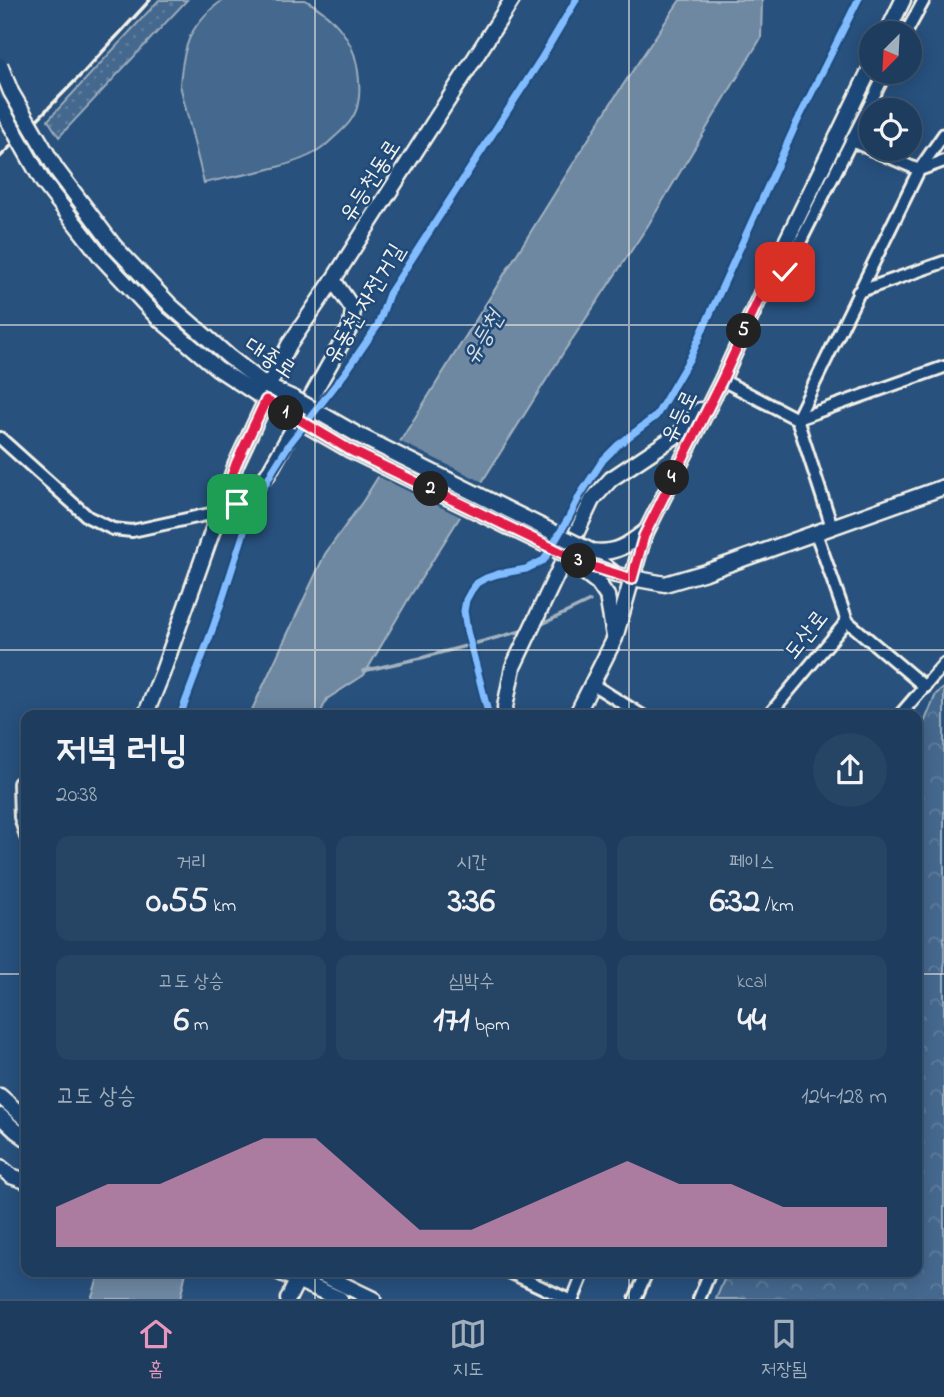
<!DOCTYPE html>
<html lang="ko">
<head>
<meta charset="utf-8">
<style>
  :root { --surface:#1e3d5e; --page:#264464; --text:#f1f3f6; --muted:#a1aebc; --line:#3c5673; --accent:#e797bd }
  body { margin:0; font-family:"Indie Flower","Poor Story",sans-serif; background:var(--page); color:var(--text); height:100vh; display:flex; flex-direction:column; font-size:26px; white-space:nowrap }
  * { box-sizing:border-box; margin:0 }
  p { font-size:23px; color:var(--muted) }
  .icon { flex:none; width:38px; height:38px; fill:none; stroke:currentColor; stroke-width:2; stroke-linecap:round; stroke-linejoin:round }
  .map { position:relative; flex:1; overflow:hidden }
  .panel { position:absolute; left:21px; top:710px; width:901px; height:567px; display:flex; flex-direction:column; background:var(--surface); border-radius:14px; box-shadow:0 4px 18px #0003,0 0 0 2px var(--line) }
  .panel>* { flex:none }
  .needle { width:46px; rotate:204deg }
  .controls { position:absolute; left:859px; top:21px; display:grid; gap:14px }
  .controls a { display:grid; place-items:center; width:63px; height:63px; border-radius:50%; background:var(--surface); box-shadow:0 4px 18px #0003,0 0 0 2px var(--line); font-size:35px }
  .pin { position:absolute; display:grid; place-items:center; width:60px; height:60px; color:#fff; margin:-30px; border-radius:14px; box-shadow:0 4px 10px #0006 }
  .km { position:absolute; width:35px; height:35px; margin:-18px; border-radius:50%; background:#222; color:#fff; font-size:19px; line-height:35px; text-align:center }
  .round { display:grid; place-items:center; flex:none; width:74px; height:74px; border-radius:37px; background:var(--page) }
  .headline { display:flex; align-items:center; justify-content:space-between; height:119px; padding:0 35px }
  h1 { font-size:38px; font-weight:800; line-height:52px }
  .metrics { display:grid; grid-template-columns:repeat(3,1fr); gap:10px; height:119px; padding:7px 35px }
  .metrics div { display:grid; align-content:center; border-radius:14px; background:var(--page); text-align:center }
  .metrics b { font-size:35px; font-weight:800 }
  .metrics small { font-size:19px; font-weight:400 }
  .metrics p { font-size:19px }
  .chart { height:196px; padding:14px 35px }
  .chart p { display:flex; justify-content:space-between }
  .chart svg { width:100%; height:126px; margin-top:7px; fill:var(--accent); opacity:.7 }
  .tab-bar { display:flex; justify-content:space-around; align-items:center; height:98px; border-top:2px solid var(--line); background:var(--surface); font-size:19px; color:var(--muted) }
  .tab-bar a { display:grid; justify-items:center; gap:4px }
  .tab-bar .on { color:var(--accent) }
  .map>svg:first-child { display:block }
</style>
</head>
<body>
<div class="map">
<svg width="944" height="1299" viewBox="0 0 944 1299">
  <defs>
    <pattern id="grass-dots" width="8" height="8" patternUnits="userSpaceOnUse" patternTransform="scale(1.75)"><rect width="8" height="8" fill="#45688e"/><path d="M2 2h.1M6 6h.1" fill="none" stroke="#607e9e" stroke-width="1.8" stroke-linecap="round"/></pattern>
    <pattern id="forest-crowns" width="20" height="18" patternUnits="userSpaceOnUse" patternTransform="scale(1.75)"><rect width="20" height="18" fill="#45688e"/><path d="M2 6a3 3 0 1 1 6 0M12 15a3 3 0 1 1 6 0" fill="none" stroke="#607e9e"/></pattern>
  </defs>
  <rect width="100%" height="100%" fill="#28517e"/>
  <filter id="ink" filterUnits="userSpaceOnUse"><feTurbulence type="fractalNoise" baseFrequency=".0143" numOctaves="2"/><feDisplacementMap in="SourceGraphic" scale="14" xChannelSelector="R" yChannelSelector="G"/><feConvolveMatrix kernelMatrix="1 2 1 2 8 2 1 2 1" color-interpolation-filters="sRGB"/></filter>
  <g filter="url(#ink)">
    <path fill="url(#grass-dots)" stroke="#9cacbb" stroke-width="2" d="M159 0H187L59 137 48 120Z"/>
    <path fill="url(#forest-crowns)" stroke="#9cacbb" stroke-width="2" d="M944 688V1299H716L727 1272H917V740L936 694Z"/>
    <path fill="#45688e" stroke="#9cacbb" stroke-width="2" d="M223 0H305C330 13 352 37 357 65 359 77 361 91 358 103 356 116 348 125 338 134 332 139 325 147 318 151 288 169 238 175 204 183L180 85C183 46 190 23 223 0Z"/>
    <g fill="#6e88a2" stroke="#a4b2be" stroke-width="2">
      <path d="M680 0H762L761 38 647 227 565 350 409 598 364 675 327 699 319 716H249L325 554 363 501 611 103Z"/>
      <path d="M100 1272H186L180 1299H91Z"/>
    </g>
    <path fill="#28517e" d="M397 440 485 483 463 518 375 475Z"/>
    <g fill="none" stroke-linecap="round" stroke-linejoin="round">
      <g stroke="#a4b2be" stroke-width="3.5">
        <path d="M536 627 590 601"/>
        <path d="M363 671 421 658 525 630"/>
      </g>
      <defs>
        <g id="minor">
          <path d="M906 33 924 0"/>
          <path d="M851 141 919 170 944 161"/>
          <path d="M768 279 785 272 886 72"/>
          <path d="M858 292 944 262"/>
          <path d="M722 380 797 419 944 367"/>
          <path d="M0 438 88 517 113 529 132 531 219 512"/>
          <path d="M832 527 797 419 919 170 944 134"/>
          <path d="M816 533 847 621"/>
          <path d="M847 621 925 687"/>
          <path d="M592 684 643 716"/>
          <path d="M768 716 847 621"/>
          <path d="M899 716 944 664"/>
          <path d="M19 783 20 817 26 837"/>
          <path d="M509 1272 567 1299"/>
          <path d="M573 1299 584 1272"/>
          <path d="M635 1299 647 1272"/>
          <path d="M699 1299 710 1272"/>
        </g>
        <g id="major">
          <path d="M887 33 903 0"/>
          <path d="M114 246 171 306 228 356 268 387 295 399"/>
          <path d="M102 258 158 318 217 368 286 413"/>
          <path d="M268 387 289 345 333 280 512 0"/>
          <path d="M219 512C241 502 253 493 268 474L351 326 353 309 333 280"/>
          <path d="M591 551 602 564 616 575 665 584 706 572 944 487"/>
          <path d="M591 551C615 555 628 545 646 531"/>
          <path d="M607 596 614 636"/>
          <path d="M145 716 162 674 236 464 266 400"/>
          <path d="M506 716 505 707 513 667 592 500 611 479 680 433 700 410"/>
          <path d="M576 716 615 638 644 536 722 380 768 279 872 65"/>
          <path d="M0 1096 26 1119"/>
          <path d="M0 1116 15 1130 26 1138"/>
          <path d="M0 1167 11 1176 26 1181"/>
          <path d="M279 1272 340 1299"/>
          <path d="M317 1272 373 1299"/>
          <path d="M288 1299 297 1281"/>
        </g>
      </defs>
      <use href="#minor" stroke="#f4f1e8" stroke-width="16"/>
      <use href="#major" stroke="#f4f1e8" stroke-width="19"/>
      <use href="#minor" stroke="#1f4a7a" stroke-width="10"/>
      <use href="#major" stroke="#1f4a7a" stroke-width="14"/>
      <path stroke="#f4f1e8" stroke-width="3.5" d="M0 157 84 72 150 0"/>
      <defs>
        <g id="major-bridge">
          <path d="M0 65 11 92 56 169 114 246"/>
          <path d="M0 106 43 182 102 258"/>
          <path d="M295 399 358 435 591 551"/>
          <path d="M286 413 350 450 587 565 616 575"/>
          <path d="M577 567 598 583 607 596"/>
        </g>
      </defs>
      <use href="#major-bridge" stroke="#f4f1e8" stroke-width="19" stroke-linecap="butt"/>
      <use href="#major-bridge" stroke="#1f4a7a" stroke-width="14"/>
      <defs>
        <g id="cycleway">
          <path d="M180 716 214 625 244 532 256 501 273 470 290 443 345 373 378 325 389 294 541 59 576 0"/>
          <path d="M489 716 467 631 464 611 466 600 471 591 477 583 486 578 498 574 526 569 544 560 569 517 580 495 603 460 618 445 656 416 690 358 797 122 858 0"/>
        </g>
      </defs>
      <use href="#cycleway" stroke="#1f4a7a" stroke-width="11"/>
      <use href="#cycleway" stroke="#80bcff" stroke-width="7"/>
    </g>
  </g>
  <g fill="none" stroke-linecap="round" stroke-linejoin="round" filter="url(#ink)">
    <defs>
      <path id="route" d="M237 504 219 512 236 464 266 400 350 450 587 565 632 579 644 536 722 380 768 279 785 272"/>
    </defs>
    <use href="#route" stroke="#fff" stroke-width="14"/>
    <use href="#route" stroke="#e11d48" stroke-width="9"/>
  </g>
  <path fill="none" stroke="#f4f1e8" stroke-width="2" stroke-opacity="0.55" d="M315 0V716M629 0V716M0 325H944M0 650H944M0 974H26M917 974H944M315 1272V1299M629 1272V1299"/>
  <g text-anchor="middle" stroke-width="5" stroke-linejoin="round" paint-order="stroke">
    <g font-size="23" fill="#f4f1e8" stroke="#1f4a7a">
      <text transform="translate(369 180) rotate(-57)" y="8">유등천동로</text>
      <text transform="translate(363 303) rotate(-59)" y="8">유동천 자전거길</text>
      <text transform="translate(271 357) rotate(33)" y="8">대종로</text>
      <text transform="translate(678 416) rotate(-64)" y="8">유등로</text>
      <text transform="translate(805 634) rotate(-52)" y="8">도산로</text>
    </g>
    <g font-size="24" font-style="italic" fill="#d9dcda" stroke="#1f4a7a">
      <text transform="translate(482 337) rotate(-60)" y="8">유등천</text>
    </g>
  </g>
</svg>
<div class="controls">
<a><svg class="needle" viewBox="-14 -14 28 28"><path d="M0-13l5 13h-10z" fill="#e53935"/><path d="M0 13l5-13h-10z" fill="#a1aebc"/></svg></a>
<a><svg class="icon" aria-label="locate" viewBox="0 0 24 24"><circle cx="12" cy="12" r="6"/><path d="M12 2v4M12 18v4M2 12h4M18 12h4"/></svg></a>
</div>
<div class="pin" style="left:237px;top:504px;background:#1e9e55"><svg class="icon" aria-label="arrive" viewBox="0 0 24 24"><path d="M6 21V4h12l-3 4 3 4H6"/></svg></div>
<div class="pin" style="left:785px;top:272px;background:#d93025"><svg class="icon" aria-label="check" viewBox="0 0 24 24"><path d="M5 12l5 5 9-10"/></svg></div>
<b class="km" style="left:286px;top:413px">1</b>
<b class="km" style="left:431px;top:489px">2</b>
<b class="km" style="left:579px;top:561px">3</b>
<b class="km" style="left:672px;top:478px">4</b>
<b class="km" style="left:744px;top:331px">5</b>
<section class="panel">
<div class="headline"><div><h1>저녁 러닝</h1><p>20:38</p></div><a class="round"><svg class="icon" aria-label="share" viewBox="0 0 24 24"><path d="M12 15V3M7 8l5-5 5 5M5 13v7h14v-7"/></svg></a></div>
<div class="metrics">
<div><p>거리</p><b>0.55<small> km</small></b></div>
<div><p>시간</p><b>3:36</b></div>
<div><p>페이스</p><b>6:32<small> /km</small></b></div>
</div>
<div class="metrics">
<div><p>고도 상승</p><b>6<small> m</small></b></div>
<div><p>심박수</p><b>171<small> bpm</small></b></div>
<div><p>kcal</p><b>44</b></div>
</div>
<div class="chart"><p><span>고도 상승</span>124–128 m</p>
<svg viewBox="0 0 160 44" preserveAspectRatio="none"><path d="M0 44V30L10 22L20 22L30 14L40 6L50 6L60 22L70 38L80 38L90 30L100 22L110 14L120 22L130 22L140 30L150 30L160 30V44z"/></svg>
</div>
</section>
</div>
<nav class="tab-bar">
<a class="on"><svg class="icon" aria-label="home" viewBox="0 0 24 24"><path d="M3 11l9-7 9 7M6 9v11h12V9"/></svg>홈</a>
<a><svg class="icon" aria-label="map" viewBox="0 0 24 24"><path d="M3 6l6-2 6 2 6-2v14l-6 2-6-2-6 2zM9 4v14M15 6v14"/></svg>지도</a>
<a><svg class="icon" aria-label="saved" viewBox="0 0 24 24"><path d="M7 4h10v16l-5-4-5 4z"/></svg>저장됨</a>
</nav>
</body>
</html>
